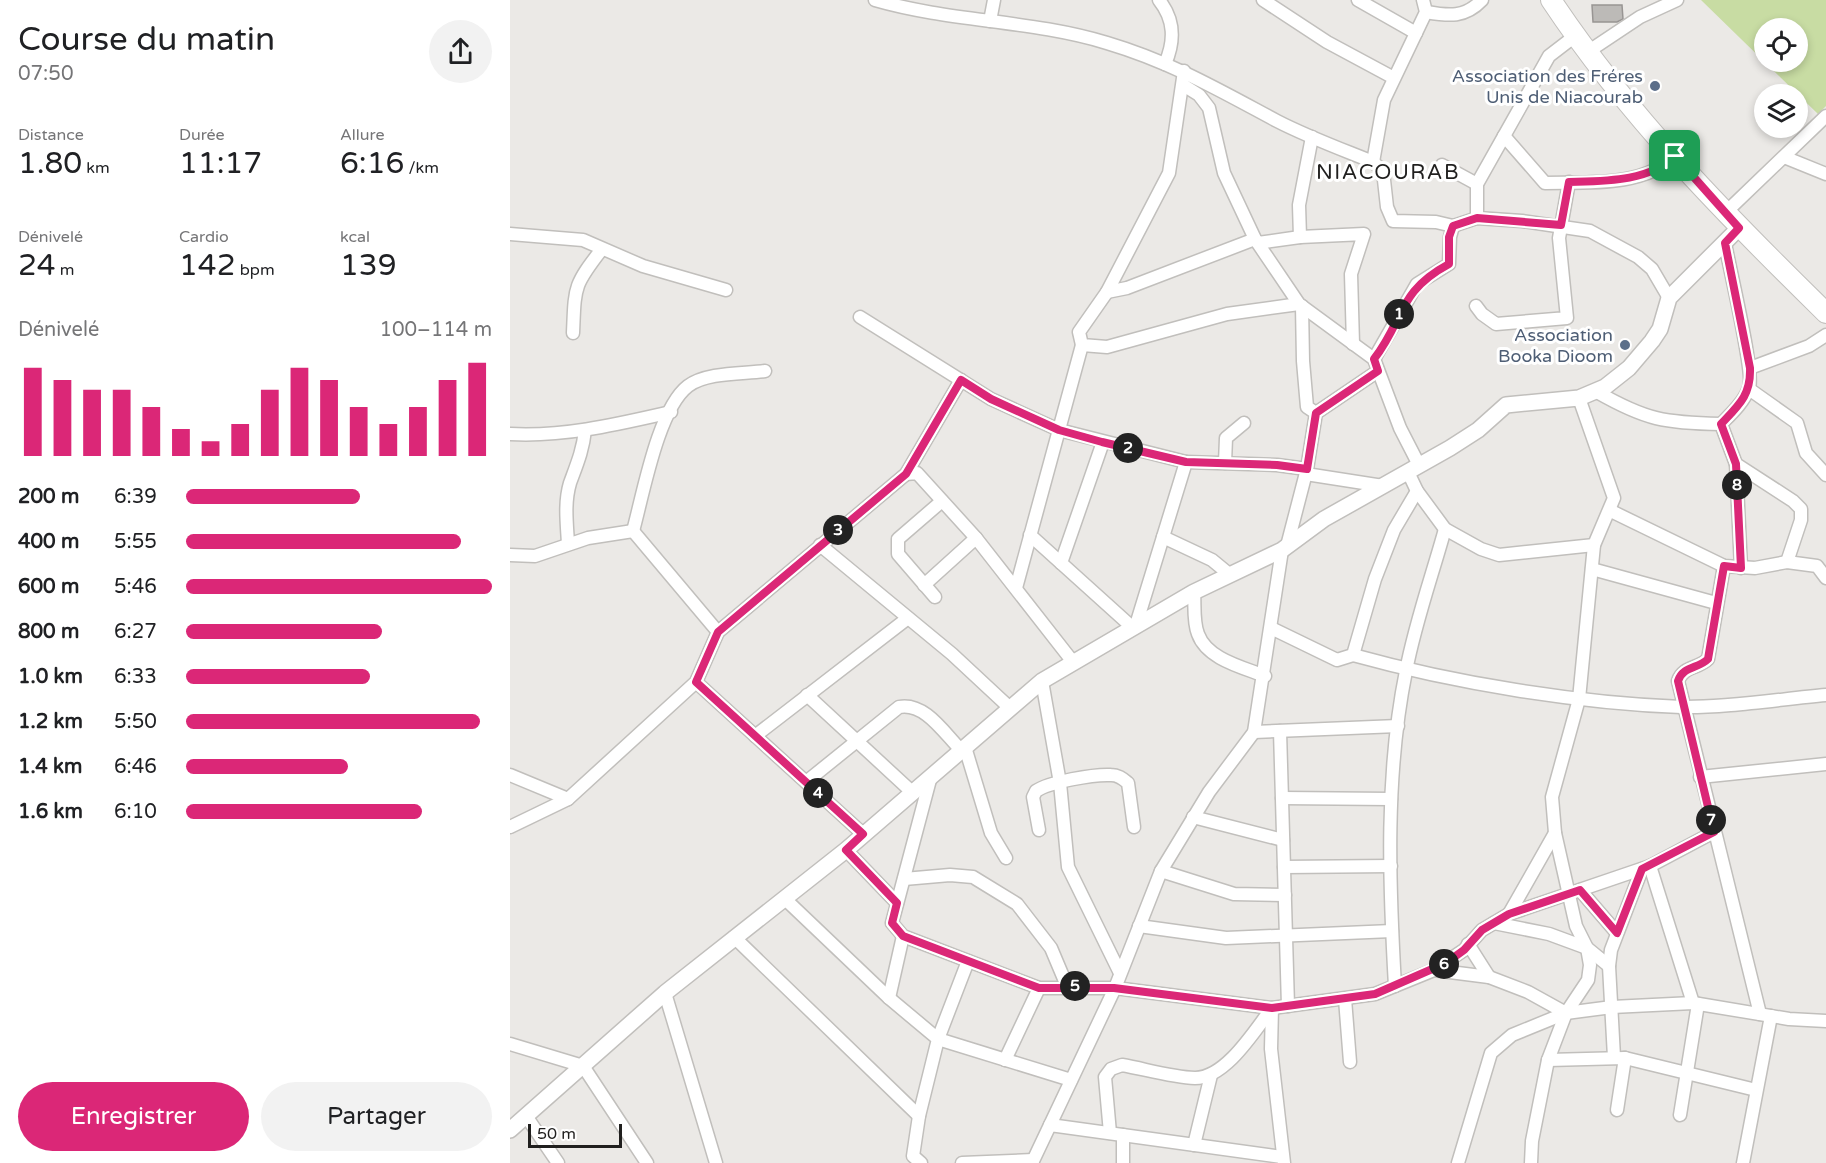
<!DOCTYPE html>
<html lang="fr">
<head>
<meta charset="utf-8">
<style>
  :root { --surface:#fff; --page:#f2f2f2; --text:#202124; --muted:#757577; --accent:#db2777 }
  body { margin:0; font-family:"Varela Round",sans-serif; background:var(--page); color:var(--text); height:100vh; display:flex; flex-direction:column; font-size:22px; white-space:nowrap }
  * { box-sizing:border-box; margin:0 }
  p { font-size:20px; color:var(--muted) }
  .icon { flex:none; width:33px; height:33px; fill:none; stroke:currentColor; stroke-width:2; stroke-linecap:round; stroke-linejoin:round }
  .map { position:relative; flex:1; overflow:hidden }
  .sheet { display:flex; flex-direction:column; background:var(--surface); width:510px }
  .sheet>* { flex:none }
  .controls { position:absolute; left:1244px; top:18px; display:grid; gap:12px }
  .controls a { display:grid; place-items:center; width:54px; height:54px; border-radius:50%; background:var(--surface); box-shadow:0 3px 9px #0003; font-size:30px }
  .scale { position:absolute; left:18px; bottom:15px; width:94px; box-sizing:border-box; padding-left:6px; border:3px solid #201f1e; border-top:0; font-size:16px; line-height:21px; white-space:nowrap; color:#201f1e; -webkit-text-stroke:4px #fff; paint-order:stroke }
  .pin { position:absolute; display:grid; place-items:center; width:51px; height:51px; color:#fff; margin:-26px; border-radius:12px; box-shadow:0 3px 9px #0006 }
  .km { position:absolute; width:30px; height:30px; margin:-15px; border-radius:50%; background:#222; color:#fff; font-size:16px; line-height:30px; text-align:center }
  .round { display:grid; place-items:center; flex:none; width:63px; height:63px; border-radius:32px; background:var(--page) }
  .overview { display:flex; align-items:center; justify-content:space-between; height:102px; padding:0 18px }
  h1 { font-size:33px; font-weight:600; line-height:45px }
  .stats { display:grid; grid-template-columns:repeat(3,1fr); gap:9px; height:102px; padding:6px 18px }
  .stats div { display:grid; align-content:center }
  .stats b { font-size:30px; font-weight:600 }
  .stats small { font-size:16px; font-weight:400 }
  .stats p { font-size:16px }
  .chart { height:168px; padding:12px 18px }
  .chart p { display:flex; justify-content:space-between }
  .chart svg { width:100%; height:108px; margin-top:6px; stroke:var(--accent); stroke-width:6 }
  .action { display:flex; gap:12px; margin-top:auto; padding:12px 18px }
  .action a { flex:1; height:69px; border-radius:36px; background:var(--accent); color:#fff; font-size:24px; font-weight:600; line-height:69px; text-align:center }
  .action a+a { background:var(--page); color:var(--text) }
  ul { padding:0 18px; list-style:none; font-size:20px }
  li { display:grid; grid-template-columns:96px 72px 1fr; align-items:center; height:45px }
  li i { height:15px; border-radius:8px; background:var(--accent) }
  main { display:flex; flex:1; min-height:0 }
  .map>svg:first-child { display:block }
</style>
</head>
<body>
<main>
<section class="sheet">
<div class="overview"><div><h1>Course du matin</h1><p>07:50</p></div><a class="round"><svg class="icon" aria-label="share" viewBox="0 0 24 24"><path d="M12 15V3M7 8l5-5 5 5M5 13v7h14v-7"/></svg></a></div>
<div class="stats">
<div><p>Distance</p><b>1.80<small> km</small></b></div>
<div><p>Durée</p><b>11:17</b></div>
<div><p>Allure</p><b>6:16<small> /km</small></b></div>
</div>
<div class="stats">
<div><p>Dénivelé</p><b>24<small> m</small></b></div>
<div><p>Cardio</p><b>142<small> bpm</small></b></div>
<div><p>kcal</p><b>139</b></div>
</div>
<div class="chart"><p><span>Dénivelé</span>100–114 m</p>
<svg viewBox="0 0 160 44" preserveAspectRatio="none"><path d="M5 44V8M15 44V13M25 44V17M35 44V17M45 44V24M55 44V33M65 44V38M75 44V31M85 44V17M95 44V8M105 44V13M115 44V24M125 44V31M135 44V24M145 44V13M155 44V6"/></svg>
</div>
<ul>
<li><b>200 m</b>6:39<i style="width:57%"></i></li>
<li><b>400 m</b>5:55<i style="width:90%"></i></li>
<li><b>600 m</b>5:46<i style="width:100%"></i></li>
<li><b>800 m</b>6:27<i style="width:64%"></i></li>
<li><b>1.0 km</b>6:33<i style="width:60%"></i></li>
<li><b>1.2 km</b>5:50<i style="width:96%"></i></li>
<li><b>1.4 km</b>6:46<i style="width:53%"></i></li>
<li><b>1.6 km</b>6:10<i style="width:77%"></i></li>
</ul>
<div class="action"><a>Enregistrer</a><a>Partager</a></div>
</section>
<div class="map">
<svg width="1316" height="1163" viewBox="0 0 1316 1163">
  <rect width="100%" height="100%" fill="#ebe9e6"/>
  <path fill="#c8dca3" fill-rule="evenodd" d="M1191 0H1316V106L1308 114ZM1254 28H1287V62H1254Z"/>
  <path fill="#bcbab7" stroke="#989593" stroke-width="1.5" d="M1082 5H1112L1113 19 1107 22H1083Z"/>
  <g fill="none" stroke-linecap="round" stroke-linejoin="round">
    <defs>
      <g id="minor">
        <path d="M365 0C441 22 522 20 597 43 661 62 709 90 767 121 798 137 831 149 863 162L873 171 877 207 883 221 926 222 943 226 967 218 1012 221 1080 231 1128 257 1142 269 1159 298"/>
        <path d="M649 0C665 20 665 41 655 64"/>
        <path d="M753 0 817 42 884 78"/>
        <path d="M848 0 906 33"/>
        <path d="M916 12C939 16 955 18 972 0"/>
        <path d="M480 21 484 0"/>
        <path d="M1076 53 1130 17 1167 0"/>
        <path d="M674 71 659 173 597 292 569 332 572 345 597 347 717 314 789 304"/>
        <path d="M673 85 689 95 699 108 714 173 745 239 789 304 864 359 890 428 909 465"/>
        <path d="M994 136 1035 183C1076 182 1134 187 1165 156"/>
        <path d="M1274 157 1316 174"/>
        <path d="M863 162 874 100 916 12 913 0"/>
        <path d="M932 165 967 184"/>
        <path d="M1215 213 1316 116"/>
        <path d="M967 218V184L1039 56 1065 36"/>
        <path d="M0 234 73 240 133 266 216 290"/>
        <path d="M790 237 789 205 802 137"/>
        <path d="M748 243 790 237 854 234 841 274 843 344"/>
        <path d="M597 292 617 288 745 239"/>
        <path d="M792 306 793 361 797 407 806 413"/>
        <path d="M966 306 972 314 986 324 1057 318 1049 238 1059 182"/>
        <path d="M350 317 481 399 549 430 676 462 626 625"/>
        <path d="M63 333C65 287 63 286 92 249"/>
        <path d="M864 359 907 284 939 264 940 237 943 226"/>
        <path d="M1240 368 1299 346 1316 335"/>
        <path d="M1239 389 1287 423 1296 453 1316 475"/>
        <path d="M1087 392C1136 420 1155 423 1211 424 1221 414 1234 402 1239 388 1245 374 1219 266 1215 243"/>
        <path d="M1211 424 1226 464 1283 501 1291 509V520L1277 562"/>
        <path d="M0 434C55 437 108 424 161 412"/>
        <path d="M676 462 767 465 797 469"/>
        <path d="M715 463 716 438 734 423"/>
        <path d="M1226 464 1231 568"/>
        <path d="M898 472 907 491 935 529 971 549 989 555 1084 545"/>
        <path d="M396 474 407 473 466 538 563 662"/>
        <path d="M796 474 873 486"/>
        <path d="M1101 511 1214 566 1245 568 1277 562 1307 566 1316 578"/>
        <path d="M123 531C133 495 148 409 178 386 197 372 233 374 255 371"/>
        <path d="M123 531 208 632"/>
        <path d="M520 535 622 627"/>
        <path d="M653 537 702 560 719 574"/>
        <path d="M58 544C57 524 54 503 60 483 67 464 73 450 75 430"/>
        <path d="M310 545 442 654 500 708"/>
        <path d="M777 546 797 469 806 413 868 371"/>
        <path d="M0 555 25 556 78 538 123 531"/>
        <path d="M551 563 593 442"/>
        <path d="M1214 566 1198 659C1188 669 1173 666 1168 681L1250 1014"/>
        <path d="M1082 569 1206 603"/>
        <path d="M414 585 466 538"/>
        <path d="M506 588 572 345"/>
        <path d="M684 592C685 605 683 622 688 634 697 659 732 667 755 676"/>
        <path d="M425 597 388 554V539L432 501"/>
        <path d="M761 628 827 660 843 655 865 579 884 530 907 491"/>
        <path d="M843 655C944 683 1066 703 1171 707 1215 708 1271 699 1316 695"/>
        <path d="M532 681 550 783 558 867 610 973"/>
        <path d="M186 682 353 834"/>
        <path d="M297 695 402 792"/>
        <path d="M770 731 778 1006"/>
        <path d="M744 732 888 726"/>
        <path d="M245 736 398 618"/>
        <path d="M455 747 481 833 496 858"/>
        <path d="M0 775 58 799"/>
        <path d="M421 776 382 923 393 936 529 988H605L762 1008 761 1049 774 1163"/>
        <path d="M1190 777 1316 764"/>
        <path d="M296 782 389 707C415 702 434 733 451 750"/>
        <path d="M772 798 881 799"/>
        <path d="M683 817 773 840"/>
        <path d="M0 827 58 799 186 682 208 632 396 474 451 380"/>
        <path d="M529 830 523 797 526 791C539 782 584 774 601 775 609 775 613 779 618 783L624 827"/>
        <path d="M336 850 387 903"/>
        <path d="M1140 866 1183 1003"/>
        <path d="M774 867 881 866"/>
        <path d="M651 871 724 894 775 895"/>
        <path d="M394 879 440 875 463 877 507 904 541 948 557 986"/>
        <path d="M1070 890 1107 933"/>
        <path d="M274 898 379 998 428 1039 409 1116 403 1156 411 1163"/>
        <path d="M999 914 1045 833"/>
        <path d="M984 923 1039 934 1077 948 1099 966"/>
        <path d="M629 926 716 938 882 931"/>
        <path d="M224 937 409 1116"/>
        <path d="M958 944 979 977"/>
        <path d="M458 961 428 1039 561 1080"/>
        <path d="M924 970 954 950 972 930 999 914 1140 866 1204 832"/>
        <path d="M885 986C879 882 875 774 896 671 905 623 922 576 935 529"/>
        <path d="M155 993 206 1163"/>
        <path d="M379 998 393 936"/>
        <path d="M835 999 840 1062"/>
        <path d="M0 1044 73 1066 137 1163"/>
        <path d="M1104 1057 1099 966 1101 950 1132 869"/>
        <path d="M495 1060 529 988"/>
        <path d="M1038 1060 1115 1058 1246 1090"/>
        <path d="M1107 1110 1115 1058"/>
        <path d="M1170 1115 1188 1004"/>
        <path d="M16 1116 48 1163"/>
        <path d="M540 1125 772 1157"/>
        <path d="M600 1133 595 1077 601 1069 612 1065C635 1069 661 1077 685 1078 716 1078 745 1030 762 1008L865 994 924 970 979 977 1018 992 1056 1013 1102 1007 1183 1003 1279 1019 1316 1021"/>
        <path d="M613 1135V1163"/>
        <path d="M684 1145 701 1075"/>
        <path d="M452 1163 523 1160"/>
        <path d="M522 1163 605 988 651 871 699 792 744 732 772 550"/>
        <path d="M948 1163 981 1053 1002 1035 1056 1013"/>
        <path d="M1021 1163 1022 1141 1038 1060 1056 1013 1078 980 1080 965 1077 948 1066 926 1045 833 1042 797 1069 699 1084 545 1104 498 1069 398"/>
        <path d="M1233 1163 1261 1016"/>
      </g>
      <path id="tertiary" d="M0 1130 155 993 336 850 532 681 684 592 772 550 814 519 940 448 968 430 996 405 1069 398 1095 387 1119 368 1142 341 1150 329 1159 298 1229 228"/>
      <path id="primary" d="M1041 0C1118 116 1217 216 1316 313"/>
    </defs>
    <use href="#minor" stroke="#c1bfbc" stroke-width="15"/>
    <use href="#tertiary" stroke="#c1bfbc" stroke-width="18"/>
    <use href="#primary" stroke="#c1bfbc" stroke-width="22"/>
    <use href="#minor" stroke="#fff" stroke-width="12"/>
    <use href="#tertiary" stroke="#fff" stroke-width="15"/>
    <use href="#primary" stroke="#fff" stroke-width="20"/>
  </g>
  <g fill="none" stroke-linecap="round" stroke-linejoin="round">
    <defs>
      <path id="route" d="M1165 156 1229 228 1215 243 1240 368C1241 395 1229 405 1211 424L1226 464 1231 568 1214 566 1198 659C1188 669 1173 666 1168 681L1204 832 1132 869 1107 933 1070 890 999 914 972 930 954 950 936 963 865 994 762 1008 604 988H529L393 936 382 923 387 903 336 850 353 834 186 682 208 632 396 474 451 380 481 399 549 430 592 442 676 462 767 465 797 469 806 413 868 371 864 359C895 319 887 292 939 264V237L943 226 967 218 1051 225 1059 182C1093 181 1139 182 1165 156Z"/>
    </defs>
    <use href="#route" stroke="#fff" stroke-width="12"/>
    <use href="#route" stroke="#db2777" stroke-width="8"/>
  </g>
  <g fill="#5c6f8a" stroke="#fff" stroke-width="2">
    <circle cx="1145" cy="86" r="6"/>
    <circle cx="1115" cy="345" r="6"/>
  </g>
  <g text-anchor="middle" stroke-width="6" stroke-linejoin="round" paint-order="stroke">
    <g font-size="18" fill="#4e5e75" stroke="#fff" text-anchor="end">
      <text x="1133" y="82">Association des Fréres<tspan x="1133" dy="21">Unis de Niacourab</tspan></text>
      <text x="1103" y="341">Association<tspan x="1103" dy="21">Booka Dioom</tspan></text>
    </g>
    <g font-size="21" letter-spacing="1.5" fill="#201f1e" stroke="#fff">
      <text x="878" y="179">NIACOURAB</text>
    </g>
  </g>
</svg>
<div class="controls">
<a><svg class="icon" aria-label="locate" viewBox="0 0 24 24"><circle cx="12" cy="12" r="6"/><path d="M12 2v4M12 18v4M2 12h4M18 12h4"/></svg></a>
<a><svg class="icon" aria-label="layers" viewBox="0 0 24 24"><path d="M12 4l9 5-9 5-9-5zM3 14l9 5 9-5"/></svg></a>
</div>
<div class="scale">50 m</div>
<div class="pin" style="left:1165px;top:156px;background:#1e9e55"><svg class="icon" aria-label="arrive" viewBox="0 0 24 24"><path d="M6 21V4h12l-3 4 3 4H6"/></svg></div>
<b class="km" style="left:889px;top:314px">1</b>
<b class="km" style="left:618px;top:448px">2</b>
<b class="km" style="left:328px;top:530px">3</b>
<b class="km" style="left:308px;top:793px">4</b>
<b class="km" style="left:565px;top:986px">5</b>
<b class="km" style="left:934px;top:964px">6</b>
<b class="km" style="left:1201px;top:820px">7</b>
<b class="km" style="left:1227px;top:485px">8</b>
</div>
</main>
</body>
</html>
